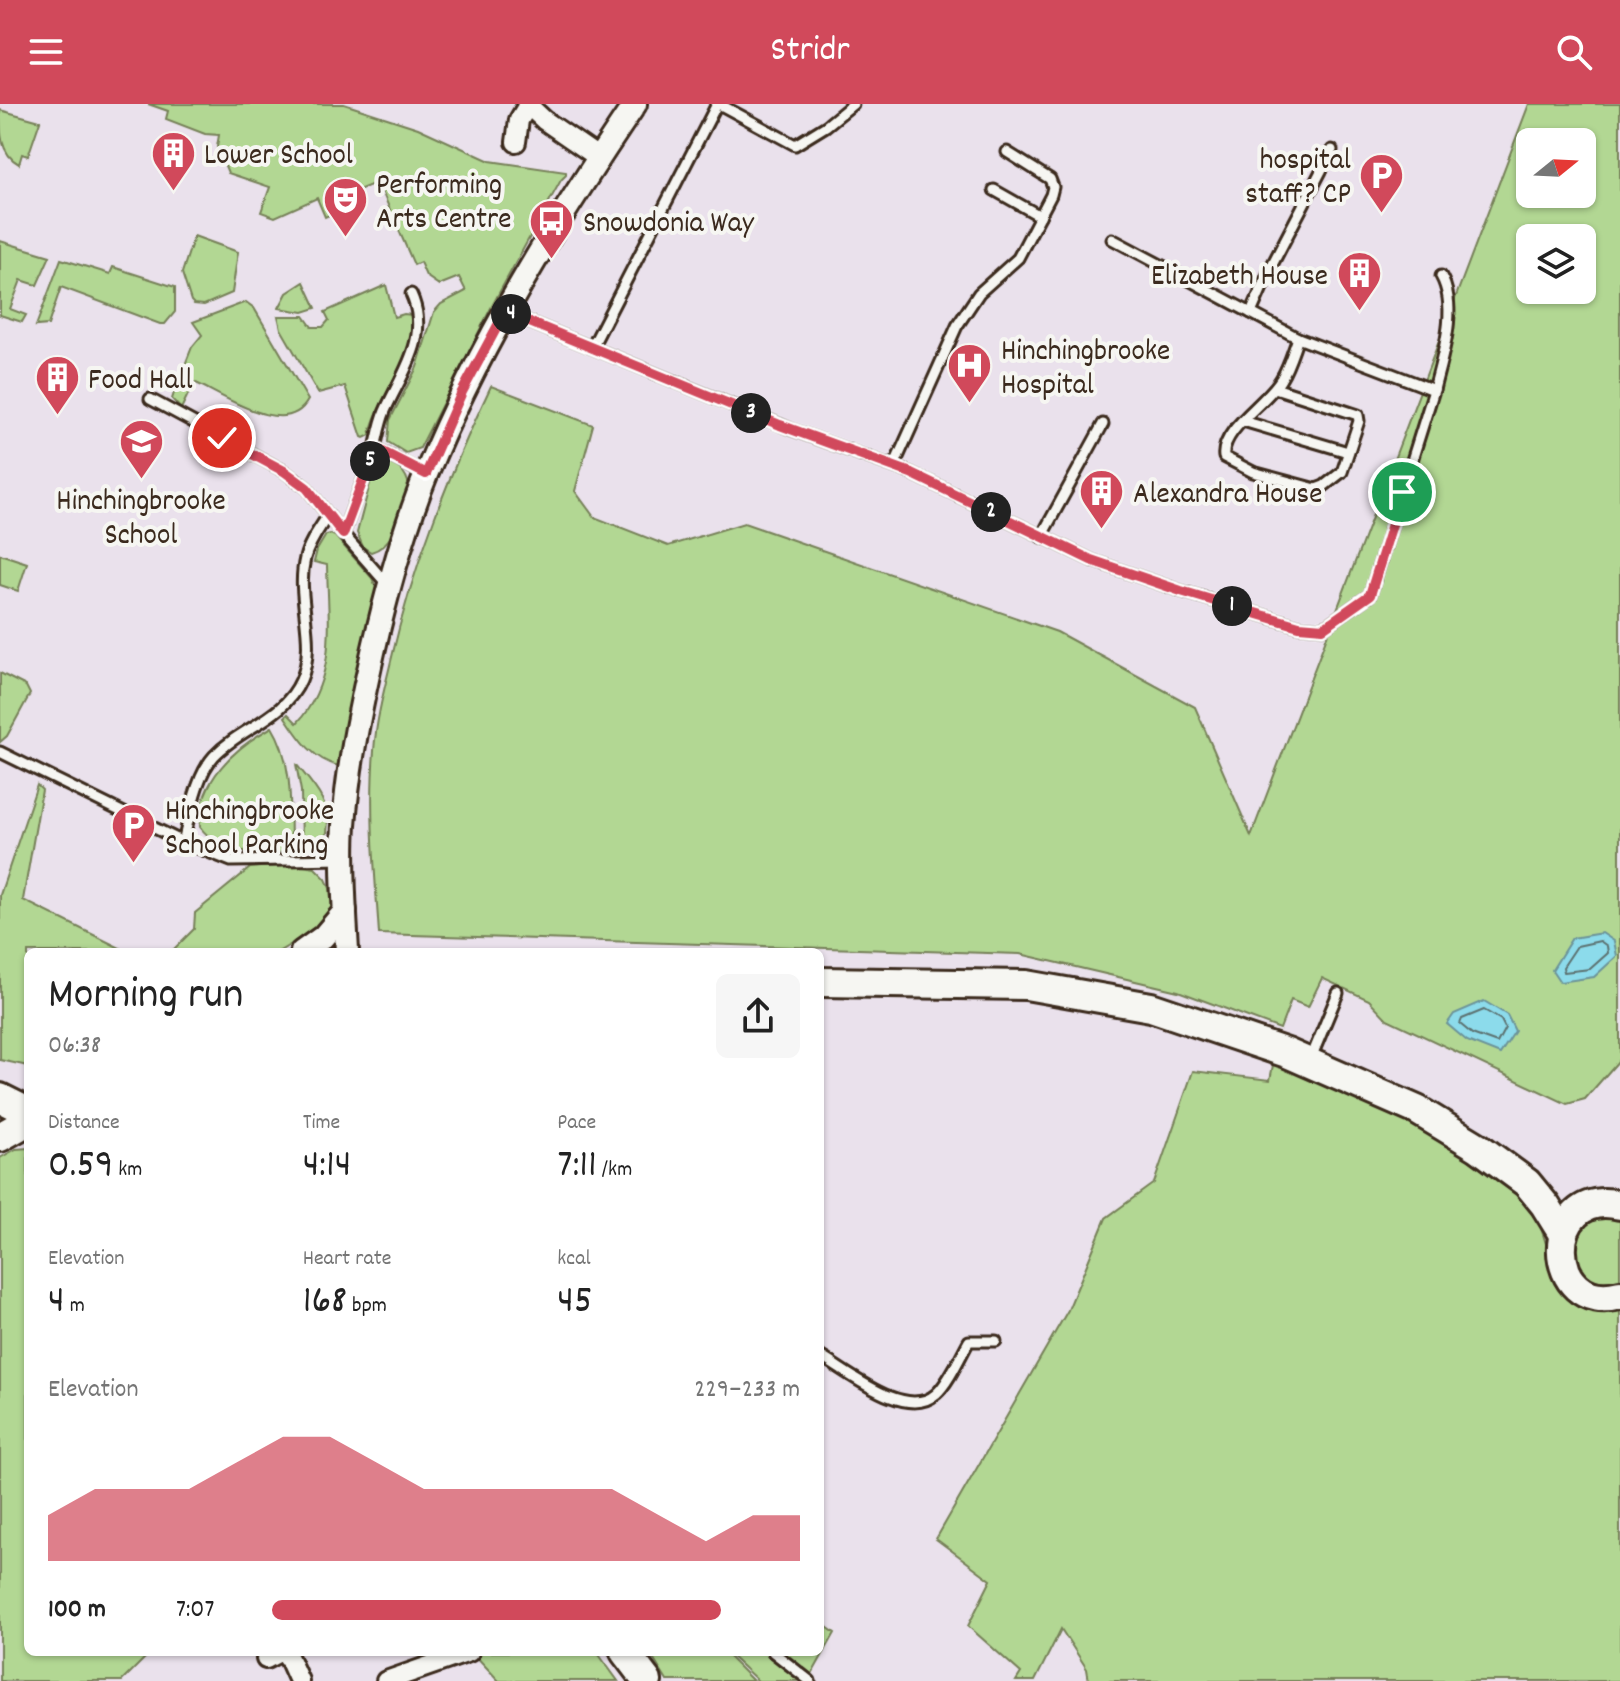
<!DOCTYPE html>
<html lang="en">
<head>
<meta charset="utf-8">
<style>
  :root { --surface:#fff; --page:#f6f6f6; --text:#222; --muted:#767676; --accent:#d1495b }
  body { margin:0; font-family:Dekko,sans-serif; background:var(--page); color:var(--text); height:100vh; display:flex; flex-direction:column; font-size:30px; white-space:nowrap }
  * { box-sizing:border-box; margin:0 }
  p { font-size:26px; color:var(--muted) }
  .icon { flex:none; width:44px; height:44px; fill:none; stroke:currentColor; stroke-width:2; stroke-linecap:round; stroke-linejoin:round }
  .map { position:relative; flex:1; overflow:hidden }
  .drawer { position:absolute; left:24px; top:844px; width:800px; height:708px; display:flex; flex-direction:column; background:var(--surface); border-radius:12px; box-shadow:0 2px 6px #0004 }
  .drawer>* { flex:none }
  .needle { width:52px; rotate:72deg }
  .fabs { position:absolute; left:1516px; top:24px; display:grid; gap:16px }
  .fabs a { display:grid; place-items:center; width:80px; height:80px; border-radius:12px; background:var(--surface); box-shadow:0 2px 6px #0004; font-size:40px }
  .pin { position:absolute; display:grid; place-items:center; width:68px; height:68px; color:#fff; margin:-34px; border:4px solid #fff; border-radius:50%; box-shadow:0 2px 8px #0007 }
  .km { position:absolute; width:40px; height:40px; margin:-20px; border-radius:50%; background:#222; color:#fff; font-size:22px; line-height:40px; text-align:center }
  .round { display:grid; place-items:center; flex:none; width:84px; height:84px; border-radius:12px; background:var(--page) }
  .summary { display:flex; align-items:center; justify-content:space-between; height:136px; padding:0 24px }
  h1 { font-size:44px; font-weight:600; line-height:60px }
  .metrics { display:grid; grid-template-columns:repeat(3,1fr); gap:12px; height:136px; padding:8px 24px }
  .metrics div { display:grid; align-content:center }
  .metrics b { font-size:40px; font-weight:600 }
  .metrics small { font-size:22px; font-weight:400 }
  .metrics p { font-size:22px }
  .chart { height:224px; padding:16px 24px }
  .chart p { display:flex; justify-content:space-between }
  .chart svg { width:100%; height:144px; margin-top:8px; fill:var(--accent); opacity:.7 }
  ul { padding:0 24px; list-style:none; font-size:26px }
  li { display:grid; grid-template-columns:128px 96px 1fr; align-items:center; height:60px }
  li i { height:20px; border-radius:10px; background:var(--accent) }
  header { display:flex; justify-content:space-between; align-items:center; height:104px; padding:0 24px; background:var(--accent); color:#fff; font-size:36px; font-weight:600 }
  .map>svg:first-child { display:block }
</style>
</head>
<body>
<header><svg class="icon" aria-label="menu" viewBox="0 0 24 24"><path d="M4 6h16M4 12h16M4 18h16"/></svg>Stridr<svg class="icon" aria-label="search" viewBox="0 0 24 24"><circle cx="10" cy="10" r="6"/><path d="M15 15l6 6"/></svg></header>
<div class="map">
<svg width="1620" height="1577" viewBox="0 0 1620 1577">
  <rect width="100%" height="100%" fill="#eae1ec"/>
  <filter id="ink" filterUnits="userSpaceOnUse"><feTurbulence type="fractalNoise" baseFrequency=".0125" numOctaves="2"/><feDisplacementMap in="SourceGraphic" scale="16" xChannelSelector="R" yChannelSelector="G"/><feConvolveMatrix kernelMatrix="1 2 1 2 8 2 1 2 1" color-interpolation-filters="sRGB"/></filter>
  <g filter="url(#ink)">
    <g fill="#b2d793" stroke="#768058" stroke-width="2" fill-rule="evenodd">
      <path d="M148 0H344L418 24 490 57 566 68V71L561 76 493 200 420 344 406 349 388 338 390 316 417 263 434 208 441 200 466 187 459 173 439 181 426 172 420 158 414 161 378 78 351 89 356 99 325 113 317 94 275 113 261 108 270 83 228 69 217 43 219 31 205 30 166 15 168 7Z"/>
      <path d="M1529 0H1620V955L1585 995 1567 1000 1387 915 1369 896 1322 874 1308 903 1291 896 1280 925 1178 887 1020 850 379 830C375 769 369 708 374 647 376 617 384 586 391 557 413 460 449 371 491 282L593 321 575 387 594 413 668 442 744 419 1057 528 1195 603 1251 732ZM1530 38H1582V90H1530ZM1530 134H1582V186H1530Z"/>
      <path d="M0 6 40 17 28 52 22 50 19 60C0 50 0 28 0 6Z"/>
      <path d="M194 132 238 148 232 189 204 201 194 200 191 197 182 169Z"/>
      <path d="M0 137 50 152 37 181 21 176 10 205 26 211 22 218 0 211Z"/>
      <path d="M61 155 110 170 113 163 175 183V208L165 220H160L61 183 48 221 36 222Z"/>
      <path d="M304 178 316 204 303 208 279 204 287 189Z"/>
      <path d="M386 181 394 213 404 210 412 211C421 245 376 295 370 331L364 334 362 333 345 282 318 289 281 225 278 212H304L312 223H323L329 216 325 208Z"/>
      <path d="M246 198 254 204 308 296C287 336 223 291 194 278L181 305 172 295 174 289 192 243 202 231 193 218Z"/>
      <path d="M383 359C397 359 407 368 409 383 401 405 397 441 371 448L363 443 357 429 373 368Z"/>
      <path d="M330 430 335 432 372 474 377 485 339 662C313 656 299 634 285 613L288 610 297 619C338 574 328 518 327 461L314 458 317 446 326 431Z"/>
      <path d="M0 450 27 459 18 487 0 481Z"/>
      <path d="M0 569 26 582 30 590 7 632 0 638Z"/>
      <path d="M272 623C294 658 290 707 291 748 258 749 222 752 200 723 198 677 234 644 272 623Z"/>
      <path d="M296 660C314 682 332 699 327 729L317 741 302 742 301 687Z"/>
      <path d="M37 681 42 686 23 796 128 848H28V962L0 956V791Z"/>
      <path d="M291 760 315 764 326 775 330 784 332 804 318 824 278 848H171L194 825 195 809 250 764Z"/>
      <path d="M1275 951 1415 1017 1524 1094 1539 1118 1559 1180 1575 1196 1603 1206 1620 1203V1577H1089L1087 1565 1061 1525 1035 1577H1016L1021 1569 968 1522 991 1476 936 1435 1068 1206 1106 1114 1154 1079 1193 967 1270 976Z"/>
      <path d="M28 1044V1548H151L122 1577H0V1054L16 1045Z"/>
      <path d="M1620 1110V1181L1601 1184 1579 1171 1570 1136 1584 1116Z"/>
      <path d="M820 1518 835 1529 808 1577H758L727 1548H820Z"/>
      <path d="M472 1548H597L618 1577H499Z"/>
      <path d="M649 1548H724L753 1577H667Z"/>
    </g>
    <g fill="#8cdbeb" stroke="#6c9499" stroke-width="2">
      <path d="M1602 829 1614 837 1617 852 1594 873 1560 878 1552 866 1572 834Z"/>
      <path d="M1484 897 1507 911 1515 927 1500 950 1467 937 1447 920 1454 910Z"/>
    </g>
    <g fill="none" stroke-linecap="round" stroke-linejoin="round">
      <g stroke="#5b7170" stroke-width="2">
        <path d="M1600 837 1607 842 1608 849 1590 865 1564 868 1563 863 1577 842Z"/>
        <path d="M1484 906 1501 916 1505 924 1497 939 1472 930 1460 920 1462 915Z"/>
      </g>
      <defs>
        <g id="service">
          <path d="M719 0 795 41 826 22 853 0"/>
          <path d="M994 86 1040 112"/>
          <path d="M505 208 793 326 911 369 1091 456 1181 487 1299 522 1323 524 1370 491 1434 286 1298 234 1112 135"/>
          <path d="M1251 209 1272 161 1332 46"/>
          <path d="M592 243 717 0"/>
          <path d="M1275 284 1358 311 1359 317 1342 368 1324 382 1316 385 1253 368 1224 353C1220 326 1268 298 1281 275 1289 262 1293 247 1298 234"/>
          <path d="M1434 286C1442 252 1459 205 1441 172"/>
          <path d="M150 295 284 367 307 384 343 430"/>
          <path d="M1243 317 1348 348"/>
          <path d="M375 344C378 332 380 319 385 307 402 269 431 233 411 190"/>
          <path d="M894 362 957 222 979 189 1018 154 1051 91 1053 83 1050 75 1007 48"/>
          <path d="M1041 433 1103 320"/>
          <path d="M386 479 343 430 375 344 425 370"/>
          <path d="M0 648 183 738 231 757 343 755"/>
          <path d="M183 738C190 712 195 673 214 652 241 623 284 615 301 576 318 536 295 495 305 454 309 438 320 424 328 411"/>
          <path d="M1311 954 1338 889"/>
          <path d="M820 1252C848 1268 906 1317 936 1290 948 1280 961 1251 969 1237H996"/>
          <path d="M773 1548 810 1577"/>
        </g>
        <g id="minor">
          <path d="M527 0 544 16 599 54"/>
          <path d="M516 38 519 16 528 1"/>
          <path d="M286 1548 299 1577"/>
          <path d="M266 1555 279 1548"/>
          <path d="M386 1577 469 1548"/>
        </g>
        <g id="tertiary">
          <path d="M302 848 323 833 345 807"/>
          <path d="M347 848C345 806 341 763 344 721 348 662 360 606 373 548 387 487 403 426 427 368 481 237 556 117 635 0"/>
        </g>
        <g id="primary">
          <path d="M820 878 1026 881 1151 903 1287 949 1417 1006 1478 1043 1527 1079 1545 1101 1563 1130"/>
          <path d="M0 994 28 1008"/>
          <path d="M0 1033 28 1017"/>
          <path d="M1620 1101C1540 1082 1545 1212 1620 1191"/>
          <path d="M625 1548 647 1577"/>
        </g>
      </defs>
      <use href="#service" stroke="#3b2a1e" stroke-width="15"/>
      <use href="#minor" stroke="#3b2a1e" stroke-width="24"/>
      <use href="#tertiary" stroke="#3b2a1e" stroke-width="28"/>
      <use href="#primary" stroke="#3b2a1e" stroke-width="34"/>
      <use href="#service" stroke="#f6f6f2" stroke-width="9"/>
      <use href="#minor" stroke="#f6f6f2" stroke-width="18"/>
      <use href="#tertiary" stroke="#f6f6f2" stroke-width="22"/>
      <use href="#primary" stroke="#f6f6f2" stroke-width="28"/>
    </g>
  </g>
  <g fill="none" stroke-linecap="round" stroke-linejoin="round" filter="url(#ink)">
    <defs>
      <path id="route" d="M222 334 284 367 307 384 343 430 375 344 426 370 462 288 505 208 780 321 911 369 1091 456 1181 487 1299 522 1323 524 1370 491 1402 388"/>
    </defs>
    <use href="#route" stroke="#fff" stroke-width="16"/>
    <use href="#route" stroke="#d1495b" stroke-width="10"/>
  </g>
  <defs>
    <symbol id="building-pin" viewBox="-11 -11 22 30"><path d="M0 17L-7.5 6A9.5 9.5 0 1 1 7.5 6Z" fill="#d1495b" stroke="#f6f6f2"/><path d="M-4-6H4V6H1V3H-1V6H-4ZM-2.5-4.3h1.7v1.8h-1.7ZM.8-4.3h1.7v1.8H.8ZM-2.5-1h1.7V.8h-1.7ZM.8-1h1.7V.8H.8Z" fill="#fff"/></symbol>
    <symbol id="parking-pin" viewBox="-11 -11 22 30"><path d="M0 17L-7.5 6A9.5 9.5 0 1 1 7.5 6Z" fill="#d1495b" stroke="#f6f6f2"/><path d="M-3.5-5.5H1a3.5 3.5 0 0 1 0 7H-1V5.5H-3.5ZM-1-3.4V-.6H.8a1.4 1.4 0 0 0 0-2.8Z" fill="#fff"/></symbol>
    <symbol id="theatre-pin" viewBox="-11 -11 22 30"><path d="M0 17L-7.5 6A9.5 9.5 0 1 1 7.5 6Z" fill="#d1495b" stroke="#f6f6f2"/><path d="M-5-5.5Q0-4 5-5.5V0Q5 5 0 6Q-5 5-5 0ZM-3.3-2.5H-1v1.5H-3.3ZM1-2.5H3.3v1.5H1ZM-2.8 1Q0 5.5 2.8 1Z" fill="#fff"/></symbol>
    <symbol id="bus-pin" viewBox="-11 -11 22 30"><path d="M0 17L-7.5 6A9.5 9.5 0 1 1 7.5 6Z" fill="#d1495b" stroke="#f6f6f2"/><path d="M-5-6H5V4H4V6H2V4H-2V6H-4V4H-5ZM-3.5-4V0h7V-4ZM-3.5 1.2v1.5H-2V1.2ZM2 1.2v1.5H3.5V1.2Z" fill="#fff"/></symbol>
    <symbol id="hospital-pin" viewBox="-11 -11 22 30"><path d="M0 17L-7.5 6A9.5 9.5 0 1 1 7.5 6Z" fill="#d1495b" stroke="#f6f6f2"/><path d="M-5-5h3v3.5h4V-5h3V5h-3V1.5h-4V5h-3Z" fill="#fff"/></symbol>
    <symbol id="school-pin" viewBox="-11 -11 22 30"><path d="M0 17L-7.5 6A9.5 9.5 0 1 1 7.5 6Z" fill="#d1495b" stroke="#f6f6f2"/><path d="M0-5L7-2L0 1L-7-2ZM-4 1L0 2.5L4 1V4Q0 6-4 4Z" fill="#fff"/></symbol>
  </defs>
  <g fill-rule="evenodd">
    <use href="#building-pin" x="148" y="24" width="51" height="69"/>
    <use href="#parking-pin" x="1356" y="46" width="51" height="69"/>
    <use href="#theatre-pin" x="320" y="70" width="51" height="69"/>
    <use href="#bus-pin" x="526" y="92" width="51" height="69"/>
    <use href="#building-pin" x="1334" y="144" width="51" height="69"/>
    <use href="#hospital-pin" x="944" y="236" width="51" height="69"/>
    <use href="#building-pin" x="32" y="248" width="51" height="69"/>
    <use href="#school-pin" x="116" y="312" width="51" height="69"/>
    <use href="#building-pin" x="1076" y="362" width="51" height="69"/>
    <use href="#parking-pin" x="108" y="696" width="51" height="69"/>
  </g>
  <g text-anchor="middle" stroke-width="8" stroke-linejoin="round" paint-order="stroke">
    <g font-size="30" fill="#3b2a1e" stroke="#f6f6f2" text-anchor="start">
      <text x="204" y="59">Lower School</text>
      <text x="1351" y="64" text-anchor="end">hospital<tspan x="1351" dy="34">staff? CP</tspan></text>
      <text x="376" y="89">Performing<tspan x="376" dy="34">Arts Centre</tspan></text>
      <text x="583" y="127">Snowdonia Way</text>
      <text x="1328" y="180" text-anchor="end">Elizabeth House</text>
      <text x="1001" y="255">Hinchingbrooke<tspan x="1001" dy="34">Hospital</tspan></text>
      <text x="88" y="284">Food Hall</text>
      <text x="1133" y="398">Alexandra House</text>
      <text x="141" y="405" text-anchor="middle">Hinchingbrooke<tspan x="141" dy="34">School</tspan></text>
      <text x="165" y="715">Hinchingbrooke<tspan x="165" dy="34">School Parking</tspan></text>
    </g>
  </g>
</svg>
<div class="fabs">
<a><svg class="needle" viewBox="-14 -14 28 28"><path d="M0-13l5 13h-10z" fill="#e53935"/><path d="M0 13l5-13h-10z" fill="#767676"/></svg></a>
<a><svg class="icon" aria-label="layers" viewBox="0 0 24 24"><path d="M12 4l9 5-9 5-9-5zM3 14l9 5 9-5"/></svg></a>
</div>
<div class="pin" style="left:1402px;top:388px;background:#1e9e55"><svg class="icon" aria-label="arrive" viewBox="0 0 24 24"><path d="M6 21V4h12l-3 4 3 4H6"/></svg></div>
<div class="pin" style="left:222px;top:334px;background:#d93025"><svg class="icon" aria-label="check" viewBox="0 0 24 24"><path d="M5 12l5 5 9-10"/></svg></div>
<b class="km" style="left:1232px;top:502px">1</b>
<b class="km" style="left:991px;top:408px">2</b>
<b class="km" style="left:751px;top:309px">3</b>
<b class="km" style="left:511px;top:210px">4</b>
<b class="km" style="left:370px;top:357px">5</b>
<section class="drawer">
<div class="summary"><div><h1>Morning run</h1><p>06:38</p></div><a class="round"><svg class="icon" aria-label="share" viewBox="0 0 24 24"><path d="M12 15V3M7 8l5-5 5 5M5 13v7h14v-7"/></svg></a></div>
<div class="metrics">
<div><p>Distance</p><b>0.59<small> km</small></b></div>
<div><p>Time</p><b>4:14</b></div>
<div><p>Pace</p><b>7:11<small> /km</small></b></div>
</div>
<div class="metrics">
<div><p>Elevation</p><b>4<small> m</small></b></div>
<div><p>Heart rate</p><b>168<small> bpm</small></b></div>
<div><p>kcal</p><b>45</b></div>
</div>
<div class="chart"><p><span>Elevation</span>229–233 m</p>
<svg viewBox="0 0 160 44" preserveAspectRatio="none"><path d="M0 44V30L10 22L20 22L30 22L40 14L50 6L60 6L70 14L80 22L90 22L100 22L110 22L120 22L130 30L140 38L150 30L160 30V44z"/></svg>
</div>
<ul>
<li><b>100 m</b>7:07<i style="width:85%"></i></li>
</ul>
</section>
</div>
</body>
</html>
